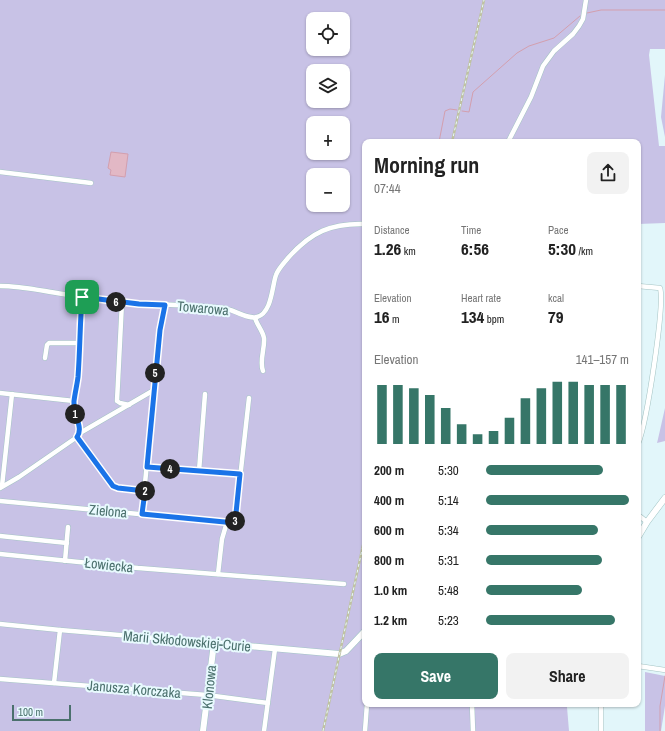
<!DOCTYPE html>
<html lang="en">
<head>
<meta charset="utf-8">
<style>
  :root { --surface:#fff; --page:#f2f2f2; --text:#222; --muted:#767676; --accent:#367668 }
  body { margin:0; font-family:"Archivo Narrow",sans-serif; background:var(--page); color:var(--text); height:100vh; display:flex; flex-direction:column; font-size:15px; white-space:nowrap }
  * { box-sizing:border-box; margin:0 }
  p { font-size:13px; color:var(--muted) }
  .icon { flex:none; width:22px; height:22px; fill:none; stroke:currentColor; stroke-width:2; stroke-linecap:round; stroke-linejoin:round }
  .map { position:relative; flex:1; overflow:hidden }
  .panel { position:absolute; left:362px; top:139px; width:279px; height:568px; display:flex; flex-direction:column; background:var(--surface); border-radius:8px; box-shadow:0 1px 3px #0004 }
  .panel>* { flex:none }
  .controls { position:absolute; left:306px; top:12px; display:grid; gap:8px }
  .controls a { display:grid; place-items:center; width:44px; height:44px; border-radius:8px; background:var(--surface); box-shadow:0 1px 3px #0004; font-size:20px }
  .scale { position:absolute; left:12px; bottom:10px; width:59px; box-sizing:border-box; padding-left:4px; border:2px solid #4b706d; border-top:0; font-size:11px; line-height:14px; white-space:nowrap; color:#4b706d; -webkit-text-stroke:3px #e8fafe; paint-order:stroke }
  .pin { position:absolute; display:grid; place-items:center; width:34px; height:34px; color:#fff; margin:-17px; border-radius:8px; box-shadow:0 2px 6px #0006 }
  .km { position:absolute; width:20px; height:20px; margin:-10px; border-radius:50%; background:#222; color:#fff; font-size:11px; line-height:20px; text-align:center }
  .round { display:grid; place-items:center; flex:none; width:42px; height:42px; border-radius:8px; background:var(--page) }
  .summary { display:flex; align-items:center; justify-content:space-between; height:68px; padding:0 12px }
  h1 { font-size:22px; font-weight:700; line-height:30px }
  .figures { display:grid; grid-template-columns:repeat(3,1fr); gap:6px; height:68px; padding:4px 12px }
  .figures div { display:grid; align-content:center }
  .figures b { font-size:17px; font-weight:700 }
  .figures small { font-size:11px; font-weight:400 }
  .figures p { font-size:11px }
  .chart { height:112px; padding:8px 12px }
  .chart p { display:flex; justify-content:space-between }
  .chart svg { width:100%; height:72px; margin-top:4px; stroke:var(--accent); stroke-width:6 }
  .button { display:flex; gap:8px; margin-top:auto; padding:8px 12px }
  .button a { flex:1; height:46px; border-radius:8px; background:var(--accent); color:#fff; font-size:16px; font-weight:700; line-height:46px; text-align:center }
  .button a+a { background:var(--page); color:var(--text) }
  ul { padding:0 12px; list-style:none; font-size:13px }
  li { display:grid; grid-template-columns:64px 48px 1fr; align-items:center; height:30px }
  li i { height:10px; border-radius:5px; background:var(--accent) }
  .map>svg:first-child { display:block }
</style>
</head>
<body>
<div class="map">
<svg width="665" height="731" viewBox="0 0 665 731">
  <rect width="100%" height="100%" fill="#e2f6fa"/>
  <g fill="#c8c2e6" fill-rule="evenodd">
    <path d="M0 0H665V49H650L649 55 659 146H665V223L638 224V142H365V704H540L567 707 569 731H0ZM313 19H343V49H313ZM313 71H343V101H313ZM313 123H343V153H313ZM313 175H343V205H313Z"/>
    <path d="M665 75V137L661 117Z"/>
    <path d="M665 408V441L657 443 658 439Z"/>
    <path d="M645 672 665 676V706L661 731H645Z"/>
  </g>
  <path fill="#e2b8c5" stroke="#d39fae" d="M111 152 128 154 125 177 110 175 111 170 108 168Z"/>
  <g fill="none" stroke-linecap="round" stroke-linejoin="round">
    <g stroke="#d39fae" stroke-width="1">
      <path d="M587 13 601 10H665"/>
      <path d="M462 111 469 112 473 92 517 53 529 46 554 38 580 16"/>
      <path d="M439 142 445 111 450 109 457 110"/>
      <path d="M660 731V706L665 676"/>
    </g>
    <defs>
      <g id="street">
        <path d="M508 142 531 97 543 66 554 51 573 34 579 26 583 19 586 0"/>
        <path d="M0 172 91 183"/>
        <path d="M0 286C22 286 42 291 63 294 78 297 93 299 108 301 146 305 185 304 223 308 233 309 248 320 257 317 272 313 272 286 276 275 278 269 284 263 288 258 311 232 331 223 365 224"/>
        <path d="M638 286 660 288C665 304 647 422 638 444"/>
        <path d="M122 302 117 401 120 403 129 405"/>
        <path d="M255 318C257 325 263 331 264 338 265 349 259 361 263 371"/>
        <path d="M45 358 47 345 49 343H79"/>
        <path d="M0 393 74 401"/>
        <path d="M80 433 79 425 74 411V401L78 377 82 297"/>
        <path d="M77 437 113 486 117 488 145 491"/>
        <path d="M147 467 240 474"/>
        <path d="M199 471 205 394"/>
        <path d="M2 486 12 394"/>
        <path d="M0 488 19 477 77 437 80 433 154 390"/>
        <path d="M0 501 235 523 249 398"/>
        <path d="M142 514 160 330 165 305"/>
        <path d="M638 515 647 522"/>
        <path d="M0 536 67 543"/>
        <path d="M0 554 138 568 344 584"/>
        <path d="M65 561 68 527"/>
        <path d="M218 574 222 539 227 522"/>
        <path d="M0 624 60 630 214 643"/>
        <path d="M638 666 665 670"/>
        <path d="M0 679 207 695 268 703"/>
        <path d="M54 683 60 630"/>
        <path d="M472 704 473 731"/>
        <path d="M601 704V731"/>
        <path d="M264 731 275 649"/>
        <path d="M365 731 367 704"/>
      </g>
      <g id="secondary">
        <path d="M638 537 647 522 665 498"/>
        <path d="M203 731 214 643 339 654 346 651 365 631"/>
      </g>
    </defs>
    <use href="#street" stroke="#a5c4c4" stroke-width="5.5"/>
    <use href="#secondary" stroke="#a1c5c5" stroke-width="7"/>
    <use href="#street" stroke="#fff" stroke-width="4.5"/>
    <use href="#secondary" stroke="#fff" stroke-width="6"/>
    <defs>
      <g id="rail">
        <path d="M452 142 484 0"/>
        <path d="M323 731 365 536"/>
      </g>
    </defs>
    <use href="#rail" stroke="#bfc2a2" stroke-width="2.5"/>
    <use href="#rail" stroke="#e8fafe" stroke-width="1" stroke-dasharray="3" stroke-linecap="butt"/>
  </g>
  <g fill="none" stroke-linecap="round" stroke-linejoin="round">
    <defs>
      <path id="route" d="M82 297 139 304 165 305 160 330 147 467 240 474 235 523 142 514 145 491 118 488 113 486 77 437C84 428 73 414 74 401 75 393 77 385 78 377 80 350 80 324 82 297Z"/>
    </defs>
    <use href="#route" stroke="#fff" stroke-width="8"/>
    <use href="#route" stroke="#1a73e8" stroke-width="5"/>
  </g>
  <g text-anchor="middle" stroke-width="4" stroke-linejoin="round" paint-order="stroke">
    <g font-size="14" fill="#4b706d" stroke="#e8fafe">
      <text transform="translate(203 308) rotate(5)" y="5">Towarowa</text>
      <text transform="translate(108 511) rotate(5)" y="5">Zielona</text>
      <text transform="translate(109 565) rotate(6)" y="5">Łowiecka</text>
      <text transform="translate(187 641) rotate(5)" y="5">Marii Skłodowskiej-Curie</text>
      <text transform="translate(209 687) rotate(-84)" y="5">Klonowa</text>
      <text transform="translate(134 689) rotate(5)" y="5">Janusza Korczaka</text>
    </g>
  </g>
</svg>
<div class="controls">
<a><svg class="icon" aria-label="locate" viewBox="0 0 24 24"><circle cx="12" cy="12" r="6"/><path d="M12 2v4M12 18v4M2 12h4M18 12h4"/></svg></a>
<a><svg class="icon" aria-label="layers" viewBox="0 0 24 24"><path d="M12 4l9 5-9 5-9-5zM3 14l9 5 9-5"/></svg></a>
<a>+</a>
<a>−</a>
</div>
<div class="scale">100 m</div>
<div class="pin" style="left:82px;top:297px;background:#1e9e55"><svg class="icon" aria-label="arrive" viewBox="0 0 24 24"><path d="M6 21V4h12l-3 4 3 4H6"/></svg></div>
<b class="km" style="left:75px;top:414px">1</b>
<b class="km" style="left:145px;top:491px">2</b>
<b class="km" style="left:235px;top:521px">3</b>
<b class="km" style="left:170px;top:469px">4</b>
<b class="km" style="left:155px;top:373px">5</b>
<b class="km" style="left:116px;top:302px">6</b>
<section class="panel">
<div class="summary"><div><h1>Morning run</h1><p>07:44</p></div><a class="round"><svg class="icon" aria-label="share" viewBox="0 0 24 24"><path d="M12 15V3M7 8l5-5 5 5M5 13v7h14v-7"/></svg></a></div>
<div class="figures">
<div><p>Distance</p><b>1.26<small> km</small></b></div>
<div><p>Time</p><b>6:56</b></div>
<div><p>Pace</p><b>5:30<small> /km</small></b></div>
</div>
<div class="figures">
<div><p>Elevation</p><b>16<small> m</small></b></div>
<div><p>Heart rate</p><b>134<small> bpm</small></b></div>
<div><p>kcal</p><b>79</b></div>
</div>
<div class="chart"><p><span>Elevation</span>141–157 m</p>
<svg viewBox="0 0 160 44" preserveAspectRatio="none"><path d="M5 44V8M15 44V8M25 44V10M35 44V14M45 44V22M55 44V32M65 44V38M75 44V36M85 44V28M95 44V16M105 44V10M115 44V6M125 44V6M135 44V8M145 44V8M155 44V8"/></svg>
</div>
<ul>
<li><b>200 m</b>5:30<i style="width:82%"></i></li>
<li><b>400 m</b>5:14<i style="width:100%"></i></li>
<li><b>600 m</b>5:34<i style="width:78%"></i></li>
<li><b>800 m</b>5:31<i style="width:81%"></i></li>
<li><b>1.0 km</b>5:48<i style="width:67%"></i></li>
<li><b>1.2 km</b>5:23<i style="width:90%"></i></li>
</ul>
<div class="button"><a>Save</a><a>Share</a></div>
</section>
</div>
</body>
</html>
